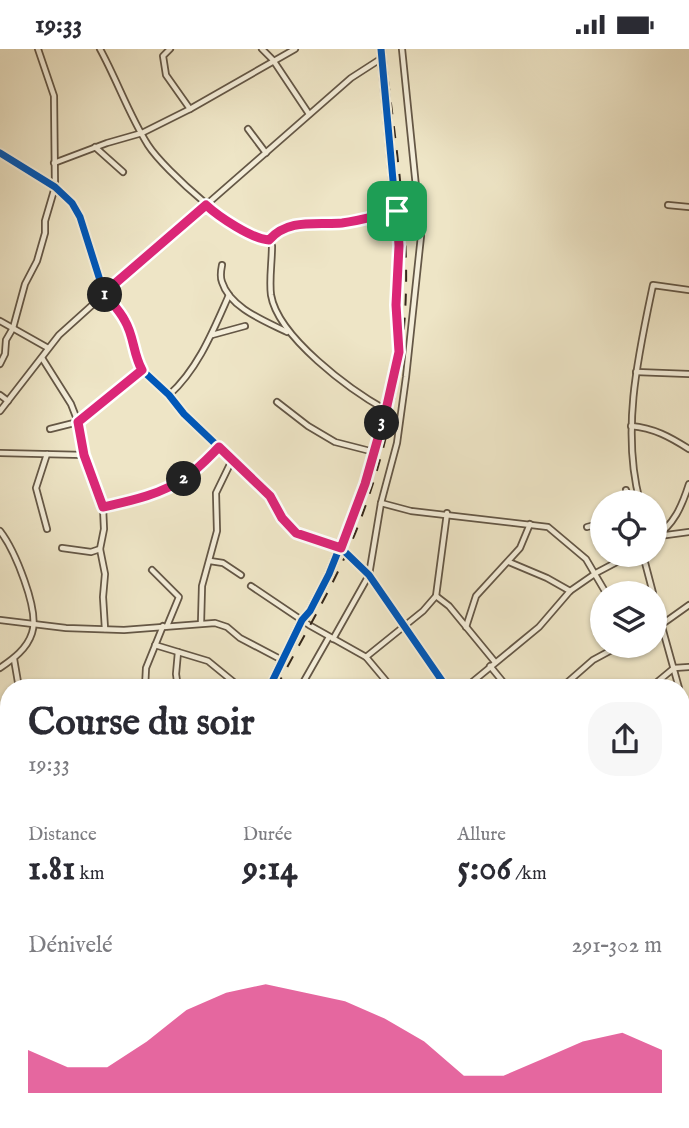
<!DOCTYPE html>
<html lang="fr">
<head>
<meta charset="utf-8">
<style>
  :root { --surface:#fff; --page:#f7f7f7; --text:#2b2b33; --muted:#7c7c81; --accent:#db2777 }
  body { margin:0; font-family:"IM FELL English",serif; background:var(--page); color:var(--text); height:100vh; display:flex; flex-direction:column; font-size:26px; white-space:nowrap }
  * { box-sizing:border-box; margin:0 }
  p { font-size:23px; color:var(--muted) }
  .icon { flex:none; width:38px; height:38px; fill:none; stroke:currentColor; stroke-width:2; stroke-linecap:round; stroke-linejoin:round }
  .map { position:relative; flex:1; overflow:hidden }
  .details { position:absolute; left:0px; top:630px; width:690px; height:450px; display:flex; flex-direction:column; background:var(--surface); border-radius:28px 28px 0 0; box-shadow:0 2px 5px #0004 }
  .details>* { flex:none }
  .buttons { position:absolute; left:590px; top:441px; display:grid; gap:14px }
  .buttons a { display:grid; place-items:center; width:77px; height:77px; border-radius:50%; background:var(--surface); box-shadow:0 2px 5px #0004; font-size:35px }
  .pin { position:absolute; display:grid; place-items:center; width:60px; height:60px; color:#fff; margin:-30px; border-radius:14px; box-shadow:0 4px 10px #0006 }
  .km { position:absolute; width:35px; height:35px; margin:-18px; border-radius:50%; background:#222; color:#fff; font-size:19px; line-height:35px; text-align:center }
  .round { display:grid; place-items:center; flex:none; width:74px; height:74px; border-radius:28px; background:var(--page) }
  .head { display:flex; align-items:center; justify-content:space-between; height:119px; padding:0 28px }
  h1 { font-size:38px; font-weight:700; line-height:52px }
  .stats { display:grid; grid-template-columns:repeat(3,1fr); gap:10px; height:119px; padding:7px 28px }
  .stats div { display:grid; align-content:center }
  .stats b { font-size:35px; font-weight:700 }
  .stats small { font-size:19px; font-weight:400 }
  .stats p { font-size:19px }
  .chart { height:196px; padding:14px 28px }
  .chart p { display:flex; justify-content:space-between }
  .chart svg { width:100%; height:126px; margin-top:7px; fill:var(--accent); opacity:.7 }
  .status { display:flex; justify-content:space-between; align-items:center; height:49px; padding:0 35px; background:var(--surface); direction:ltr }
  .status svg { height:19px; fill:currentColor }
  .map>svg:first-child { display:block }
</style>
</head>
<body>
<div class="status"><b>19:33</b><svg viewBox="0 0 49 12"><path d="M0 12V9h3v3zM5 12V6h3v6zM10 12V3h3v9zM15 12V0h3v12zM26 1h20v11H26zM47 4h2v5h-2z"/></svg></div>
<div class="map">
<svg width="689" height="1079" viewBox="0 0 689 1079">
  <rect width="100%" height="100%" fill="#eee5c6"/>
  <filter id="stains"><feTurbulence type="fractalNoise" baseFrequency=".00286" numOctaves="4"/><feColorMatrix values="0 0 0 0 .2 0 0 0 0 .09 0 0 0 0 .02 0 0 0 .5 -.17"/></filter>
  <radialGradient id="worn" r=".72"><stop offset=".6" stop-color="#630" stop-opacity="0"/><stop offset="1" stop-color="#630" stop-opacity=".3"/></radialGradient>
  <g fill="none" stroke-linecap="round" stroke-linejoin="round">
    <defs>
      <g id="street">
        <path d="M100 0C117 31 129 66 148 96 164 121 241 191 269 191 287 170 317 176 342 174 360 172 378 166 396 162"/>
        <path d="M170 0 163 7 166 26 190 60"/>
        <path d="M262 0 273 11 309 65"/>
        <path d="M248 80 266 104"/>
        <path d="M95 98 123 123"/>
        <path d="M0 104 55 138 72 154 80 168 104 244 125 271 131 285 135 308 142 321 169 346 184 365 270 447 282 469 296 484 341 499 369 526 447 639"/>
        <path d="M54 114 107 94 142 84 190 60 295 0"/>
        <path d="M668 156 689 158"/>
        <path d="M269 191 272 197C272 213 269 231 271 246 278 288 350 341 386 361"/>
        <path d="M222 216C221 221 220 228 222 233 230 259 265 272 287 283"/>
        <path d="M0 272 48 299"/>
        <path d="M212 286 245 277"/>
        <path d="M42 309 71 355 78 373 84 406 103 458 104 480 100 500 105 525 103 548 105 580"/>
        <path d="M0 315 5 305 6 291 13 279 25 235 37 212 45 184V172L55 138 54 47 38 0"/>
        <path d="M636 323 689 325"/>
        <path d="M0 346 8 352"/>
        <path d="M169 346C198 320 213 282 229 246"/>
        <path d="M277 353 308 377 335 393 374 403"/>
        <path d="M0 362 59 286 171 185 206 156 351 29 382 9"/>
        <path d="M631 377C654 379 670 388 689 400"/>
        <path d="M50 380 78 373 142 321"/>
        <path d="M0 404 84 406"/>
        <path d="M626 441 629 453"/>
        <path d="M640 453C621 382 638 307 653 236L689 241"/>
        <path d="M381 454 411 462 548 478 586 510 606 544"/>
        <path d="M103 458C130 451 163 445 186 428 198 420 208 408 219 398"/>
        <path d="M587 478 602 474"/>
        <path d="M47 480 36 439 47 405"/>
        <path d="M0 482C14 500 40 561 32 584 27 600 13 610 0 619"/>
        <path d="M659 487 689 483"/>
        <path d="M654 489C674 476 682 457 689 435"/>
        <path d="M62 499 91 503 100 500"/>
        <path d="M643 506 653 544"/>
        <path d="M210 512 223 514 241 526"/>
        <path d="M509 513 547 529 570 542"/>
        <path d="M152 521 179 548 167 577"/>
        <path d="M251 537 309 576 366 608 392 639"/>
        <path d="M436 547 449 557 495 613"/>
        <path d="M654 549 679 639"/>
        <path d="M0 571 66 579 124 581 215 574 227 578 240 589 282 611"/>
        <path d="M201 574 202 537 217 482 216 444 232 411"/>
        <path d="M661 576 689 556"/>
        <path d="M466 578 476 547 520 499 530 475"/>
        <path d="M333 590 369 526 381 454 397 394 406 328 421 187 402 0"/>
        <path d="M155 596 208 612 241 639"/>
        <path d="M366 608 423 562 436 547 447 464"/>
        <path d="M14 610 19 639"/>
        <path d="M490 617 508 639"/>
        <path d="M145 639 146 619 163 577"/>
        <path d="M178 639 176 625 178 603"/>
        <path d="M300 639 329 588"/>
        <path d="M465 639 539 578 570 542 596 524 630 506"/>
        <path d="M561 639 593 611 619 597"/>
        <path d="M650 639 674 619 689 618"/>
        <path d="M681 645 689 675"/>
        <path d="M681 695 689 688"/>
        <path d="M0 717 9 719"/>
        <path d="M681 780 689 764"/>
        <path d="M0 792 9 797"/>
        <path d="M0 857 9 843"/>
        <path d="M681 895 689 892"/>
        <path d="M681 955 689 959"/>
        <path d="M0 977 9 961"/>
        <path d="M681 1024 689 1028"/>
        <path d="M87 1079 93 1071"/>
        <path d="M105 1079 110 1071"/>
        <path d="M177 1079 185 1071"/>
        <path d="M224 1079 228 1071"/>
        <path d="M320 1079 324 1071"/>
        <path d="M380 1079 384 1071"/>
        <path d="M432 1079 434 1071"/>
        <path d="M530 1079 535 1071"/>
        <path d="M590 1079 594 1071"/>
      </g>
      <g id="secondary">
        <path d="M269 639 302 571 310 562 329 525 365 435 386 361 399 303 396 256 399 197 381 0"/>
        <path d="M0 977 9 980"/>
        <path d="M133 1071 143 1073 157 1071"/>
        <path d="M442 1071 464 1079"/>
        <path d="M278 1079 283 1071"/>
      </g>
    </defs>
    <use href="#street" stroke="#645746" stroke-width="8"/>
    <use href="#secondary" stroke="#36281b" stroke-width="10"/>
    <use href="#street" stroke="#f4eeda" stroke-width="4.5"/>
    <use href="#secondary" stroke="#f4eeda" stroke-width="6"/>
    <g stroke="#36281b" stroke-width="2" stroke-dasharray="12 12" stroke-linecap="butt">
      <path d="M276 639C305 584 338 530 360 472 393 384 411 285 405 190 401 127 392 63 384 0"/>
      <path d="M95 1079 99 1071"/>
    </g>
    <defs>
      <g id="cycleway">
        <path d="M0 104 55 138 72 154 80 168 104 244 125 271 131 285 135 308 142 321 169 346 184 365 270 447 282 469 296 484 341 499 369 526 447 639"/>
        <path d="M269 639 302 571 310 562 329 525 365 435 386 361 399 303 396 256 399 197 381 0"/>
      </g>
    </defs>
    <use href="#cycleway" stroke="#f4eeda" stroke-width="11"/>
    <use href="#cycleway" stroke="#0057b8" stroke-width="7"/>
  </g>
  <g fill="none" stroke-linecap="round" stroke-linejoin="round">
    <defs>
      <path id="route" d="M206 156C219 168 252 190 269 191 288 169 317 176 342 174 360 172 379 166 397 162L399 197 396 256 399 303 386 361 365 435 341 499 296 484 282 469 270 447 219 398C209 408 198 420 186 428 163 445 130 452 103 458L84 406 78 373 142 321C133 305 134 287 125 272 120 262 111 253 104 244Z"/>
    </defs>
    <use href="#route" stroke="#fff" stroke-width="14"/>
    <use href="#route" stroke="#db2777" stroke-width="9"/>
  </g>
  <rect width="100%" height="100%" filter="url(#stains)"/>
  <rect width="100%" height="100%" fill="url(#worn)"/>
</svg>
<div class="buttons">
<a><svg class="icon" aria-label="locate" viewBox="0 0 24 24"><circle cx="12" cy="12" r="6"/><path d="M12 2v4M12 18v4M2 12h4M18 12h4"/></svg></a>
<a><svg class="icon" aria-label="layers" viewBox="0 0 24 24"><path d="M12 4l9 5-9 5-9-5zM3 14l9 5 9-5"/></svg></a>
</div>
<div class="pin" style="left:397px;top:162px;background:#1e9e55"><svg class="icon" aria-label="arrive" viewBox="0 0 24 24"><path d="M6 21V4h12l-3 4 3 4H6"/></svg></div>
<b class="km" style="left:105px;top:246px">1</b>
<b class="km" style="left:184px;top:430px">2</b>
<b class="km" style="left:382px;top:374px">3</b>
<section class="details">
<div class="head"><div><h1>Course du soir</h1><p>19:33</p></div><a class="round"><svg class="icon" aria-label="share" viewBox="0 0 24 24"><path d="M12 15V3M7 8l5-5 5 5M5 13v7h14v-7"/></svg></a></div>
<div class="stats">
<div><p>Distance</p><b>1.81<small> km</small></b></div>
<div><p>Durée</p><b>9:14</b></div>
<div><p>Allure</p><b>5:06<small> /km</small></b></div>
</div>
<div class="chart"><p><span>Dénivelé</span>291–302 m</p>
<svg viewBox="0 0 160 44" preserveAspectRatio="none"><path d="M0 44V29L10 35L20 35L30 26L40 15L50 9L60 6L70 9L80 12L90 18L100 26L110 38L120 38L130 32L140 26L150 23L160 29V44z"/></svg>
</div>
</section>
</div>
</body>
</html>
